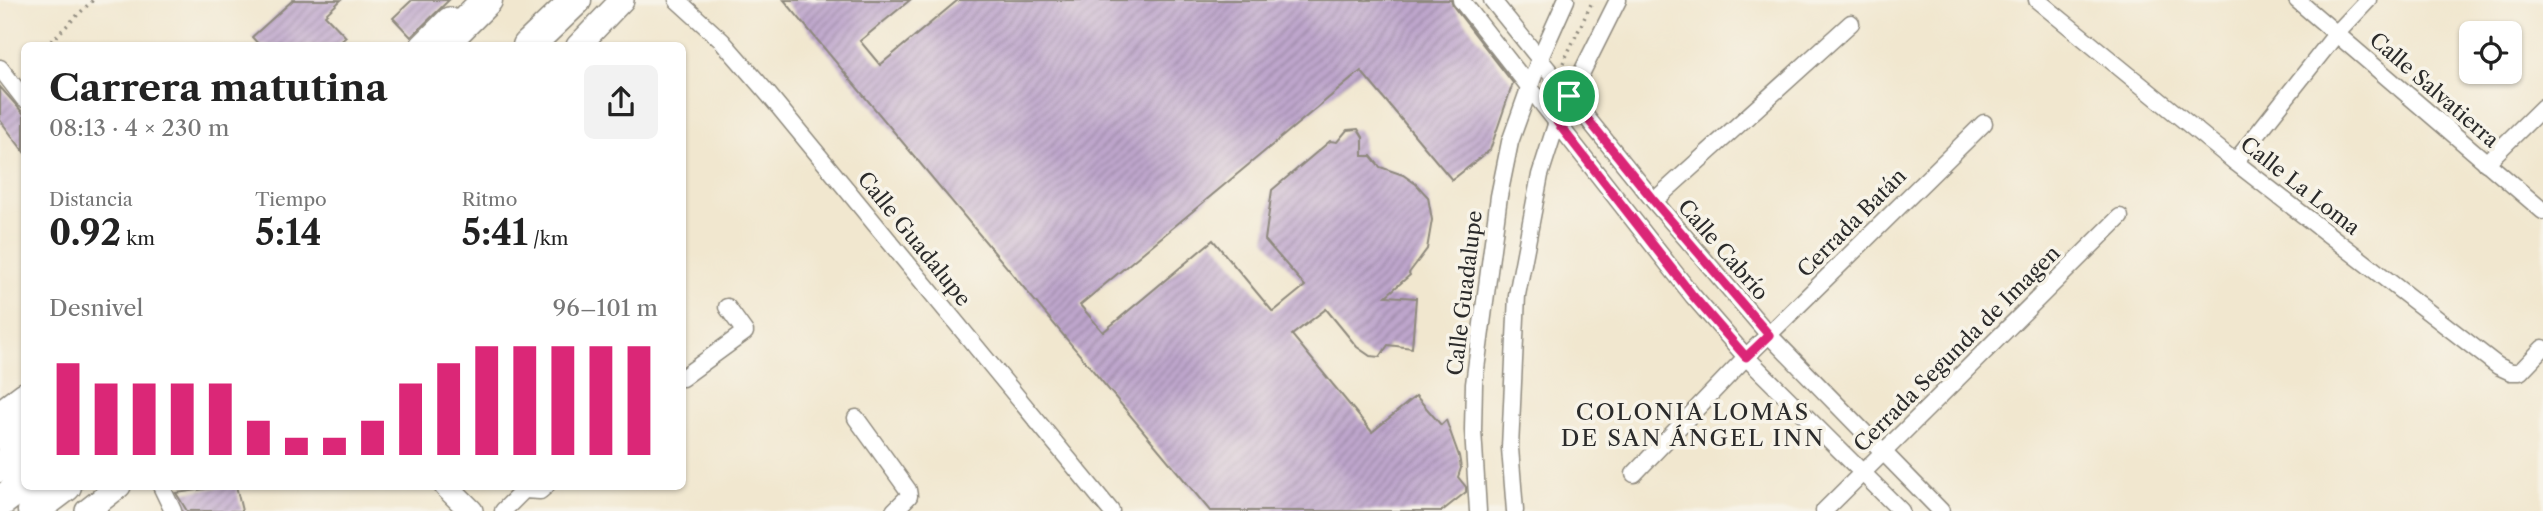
<!DOCTYPE html>
<html lang="es">
<head>
<meta charset="utf-8">
<style>
  :root { --surface:#fff; --page:#f2f2f2; --text:#222; --muted:#767676; --accent:#db2777 }
  body { margin:0; font-family:"Libre Caslon Text",serif; background:var(--page); color:var(--text); height:100vh; display:flex; flex-direction:column; font-size:26px; white-space:nowrap }
  * { box-sizing:border-box; margin:0 }
  p { font-size:23px; color:var(--muted) }
  .icon { flex:none; width:38px; height:38px; fill:none; stroke:currentColor; stroke-width:2; stroke-linecap:round; stroke-linejoin:round }
  .map { position:relative; flex:1; overflow:hidden }
  .side { position:absolute; left:21px; top:42px; width:665px; height:448px; display:flex; flex-direction:column; background:var(--surface); border-radius:10px; box-shadow:0 2px 5px #0004 }
  .side>* { flex:none }
  .fabs { position:absolute; left:2459px; top:21px; display:grid; gap:14px }
  .fabs a { display:grid; place-items:center; width:63px; height:63px; border-radius:10px; background:var(--surface); box-shadow:0 2px 5px #0004; font-size:35px }
  .pin { position:absolute; display:grid; place-items:center; width:60px; height:60px; color:#fff; margin:-30px; border:4px solid #fff; border-radius:50%; box-shadow:0 2px 7px #0007 }
  .round { display:grid; place-items:center; flex:none; width:74px; height:74px; border-radius:10px; background:var(--page) }
  .head { display:flex; align-items:center; justify-content:space-between; height:119px; padding:0 28px }
  h1 { font-size:38px; font-weight:700; line-height:52px }
  .figures { display:grid; grid-template-columns:repeat(3,1fr); gap:10px; height:119px; padding:7px 28px }
  .figures div { display:grid; align-content:center }
  .figures b { font-size:35px; font-weight:700 }
  .figures small { font-size:19px; font-weight:400 }
  .figures p { font-size:19px }
  .chart { height:196px; padding:14px 28px }
  .chart p { display:flex; justify-content:space-between }
  .chart svg { width:100%; height:126px; margin-top:7px; stroke:var(--accent); stroke-width:6 }
  .map>svg:first-child { display:block }
</style>
</head>
<body>
<div class="map">
<svg width="2543" height="511" viewBox="0 0 2543 511">
  <defs>
    <pattern id="building-hatch" width="6" height="6" patternUnits="userSpaceOnUse" patternTransform="scale(1.75)"><rect width="6" height="6" fill="#bea6cc"/><path d="M-1 1l2-2M0 6l6-6M5 7l2-2" fill="none" stroke="#9b87a6"/></pattern>
  </defs>
  <rect width="100%" height="100%" fill="#f7f3e8"/>
  <filter id="ink" filterUnits="userSpaceOnUse"><feTurbulence type="fractalNoise" baseFrequency=".0143" numOctaves="2"/><feDisplacementMap in="SourceGraphic" scale="14" xChannelSelector="R" yChannelSelector="G"/><feConvolveMatrix kernelMatrix="1 2 1 2 8 2 1 2 1" color-interpolation-filters="sRGB"/></filter>
  <filter id="wash" filterUnits="userSpaceOnUse"><feTurbulence type="fractalNoise" baseFrequency=".00686" numOctaves="4" result="noise"/><feDisplacementMap in="SourceGraphic" scale="28" xChannelSelector="R" yChannelSelector="G"/><feGaussianBlur stdDeviation="1.57" result="paint"/><feColorMatrix in="noise" values="0 0 0 0 0 0 0 0 0 0 0 0 0 0 0 0 0 1.4 0 .05"/><feComposite in="paint" operator="in"/></filter>
  <g filter="url(#wash)">
    <rect width="100%" height="100%" fill="#f1e7cf"/>
    <g id="blocks">
      <g fill="url(#building-hatch)">
        <path d="M293 0H341L325 15 346 37 336 46H260L252 37Z"/>
        <path d="M412 0H449L411 37 393 18Z"/>
        <path d="M784 0H910L860 41 880 65 958 0H1451L1453 6 1513 83 1490 150 1452 180 1361 71 1080 305 1103 332 1213 240 1273 312 1305 286 1265 240 1272 190 1330 141 1337 142 1347 130 1358 129 1363 137V156H1371L1380 167 1403 175 1416 184 1428 197 1432 220 1427 249 1409 273 1410 275 1386 296 1416 298 1412 348 1388 345 1380 357 1370 356 1357 347 1326 309 1292 335 1372 432 1416 396 1441 425 1446 420 1459 456 1461 468 1458 477 1466 487V492L1442 511H1210Z"/>
        <path d="M0 87 24 114V152L0 120Z"/>
        <path d="M229 486H236L242 511H187L176 493Z"/>
      </g>
    </g>
  </g>
  <g filter="url(#ink)">
    <use href="#blocks" fill-opacity="0" stroke="#8e897d" stroke-width="2"/>
    <g fill="none" stroke-linecap="round" stroke-linejoin="round">
      <defs>
        <g id="street">
          <path d="M677 0 722 41 769 95 1111 511"/>
          <path d="M1461 0 1693 296 1746 357 1901 511"/>
          <path d="M1492 0 1654 201 1769 335 1941 511"/>
          <path d="M2037 0 2235 162 2498 366 2511 372H2520L2543 348"/>
          <path d="M2297 0 2543 211"/>
          <path d="M0 68 24 99"/>
          <path d="M2235 162 2337 33 2368 0"/>
          <path d="M2486 163 2543 107"/>
          <path d="M1654 201 1851 23"/>
          <path d="M682 378 745 332 727 307"/>
          <path d="M856 418 908 490 909 496 894 511"/>
          <path d="M1634 474 1746 357 1984 123"/>
          <path d="M161 486 173 511"/>
          <path d="M503 511 524 490 540 491 546 486"/>
          <path d="M1478 511 1473 430 1474 384 1499 196 1510 142 1540 58 1566 0"/>
          <path d="M1515 511 1510 448 1517 295 1540 175 1557 122 1618 0"/>
          <path d="M1824 511 2120 217"/>
        </g>
        <g id="secondary">
          <path d="M422 46 449 19"/>
          <path d="M578 46 622 0"/>
          <path d="M0 412 24 394"/>
          <path d="M446 486 471 511"/>
          <path d="M87 511 119 486"/>
        </g>
        <g id="highway">
          <path d="M441 46 487 0"/>
          <path d="M528 46 576 0"/>
          <path d="M0 434 24 416"/>
          <path d="M0 467 24 449"/>
          <path d="M0 502 24 484"/>
          <path d="M33 511 66 486"/>
        </g>
      </defs>
      <use href="#street" stroke="#8e897d" stroke-width="19"/>
      <use href="#secondary" stroke="#8e897d" stroke-width="26"/>
      <use href="#highway" stroke="#8e897d" stroke-width="33"/>
      <g stroke="#8e897d" stroke-width="3.5" stroke-dasharray="2 5" stroke-linecap="butt">
        <path d="M46 46 93 0"/>
        <path d="M1563 63 1593 0"/>
      </g>
      <use href="#street" stroke="#fff" stroke-width="16"/>
      <use href="#secondary" stroke="#fff" stroke-width="23"/>
      <use href="#highway" stroke="#fff" stroke-width="30"/>
    </g>
  </g>
  <g fill="none" stroke-linecap="round" stroke-linejoin="round" filter="url(#ink)">
    <defs>
      <path id="route" d="M1569 96 1654 201 1769 335 1746 357 1693 296 1557 122Z"/>
    </defs>
    <use href="#route" stroke="#fff" stroke-width="14"/>
    <use href="#route" stroke="#db2777" stroke-width="9"/>
  </g>
  <g text-anchor="middle" stroke-width="7" stroke-linejoin="round" paint-order="stroke">
    <g font-size="21" fill="#2b2b2b" stroke="#f7f3e8">
      <text transform="translate(2434 90) rotate(41)" y="7">Calle Salvatierra</text>
      <text transform="translate(2300 186) rotate(38)" y="7">Calle La Loma</text>
      <text transform="translate(1852 223) rotate(-45)" y="7">Cerrada Batán</text>
      <text transform="translate(914 239) rotate(51)" y="7">Calle Guadalupe</text>
      <text transform="translate(1723 250) rotate(49)" y="7">Calle Cabrío</text>
      <text transform="translate(1465 293) rotate(-83)" y="7">Calle Guadalupe</text>
      <text transform="translate(1957 349) rotate(-45)" y="7">Cerrada Segunda de Imagen</text>
    </g>
    <g font-size="23" letter-spacing="2" fill="#2b2b2b" stroke="#f7f3e8">
      <text x="1693" y="420">COLONIA LOMAS<tspan x="1693" dy="26">DE SAN ÁNGEL INN</tspan></text>
    </g>
  </g>
</svg>
<div class="fabs">
<a><svg class="icon" aria-label="locate" viewBox="0 0 24 24"><circle cx="12" cy="12" r="6"/><path d="M12 2v4M12 18v4M2 12h4M18 12h4"/></svg></a>
</div>
<div class="pin" style="left:1569px;top:96px;background:#1e9e55"><svg class="icon" aria-label="arrive" viewBox="0 0 24 24"><path d="M6 21V4h12l-3 4 3 4H6"/></svg></div>
<section class="side">
<div class="head"><div><h1>Carrera matutina</h1><p>08:13 · 4 × 230 m</p></div><a class="round"><svg class="icon" aria-label="share" viewBox="0 0 24 24"><path d="M12 15V3M7 8l5-5 5 5M5 13v7h14v-7"/></svg></a></div>
<div class="figures">
<div><p>Distancia</p><b>0.92<small> km</small></b></div>
<div><p>Tiempo</p><b>5:14</b></div>
<div><p>Ritmo</p><b>5:41<small> /km</small></b></div>
</div>
<div class="chart"><p><span>Desnivel</span>96–101 m</p>
<svg viewBox="0 0 160 44" preserveAspectRatio="none"><path d="M5 44V12M15 44V19M25 44V19M35 44V19M45 44V19M55 44V32M65 44V38M75 44V38M85 44V32M95 44V19M105 44V12M115 44V6M125 44V6M135 44V6M145 44V6M155 44V6"/></svg>
</div>
</section>
</div>
</body>
</html>
